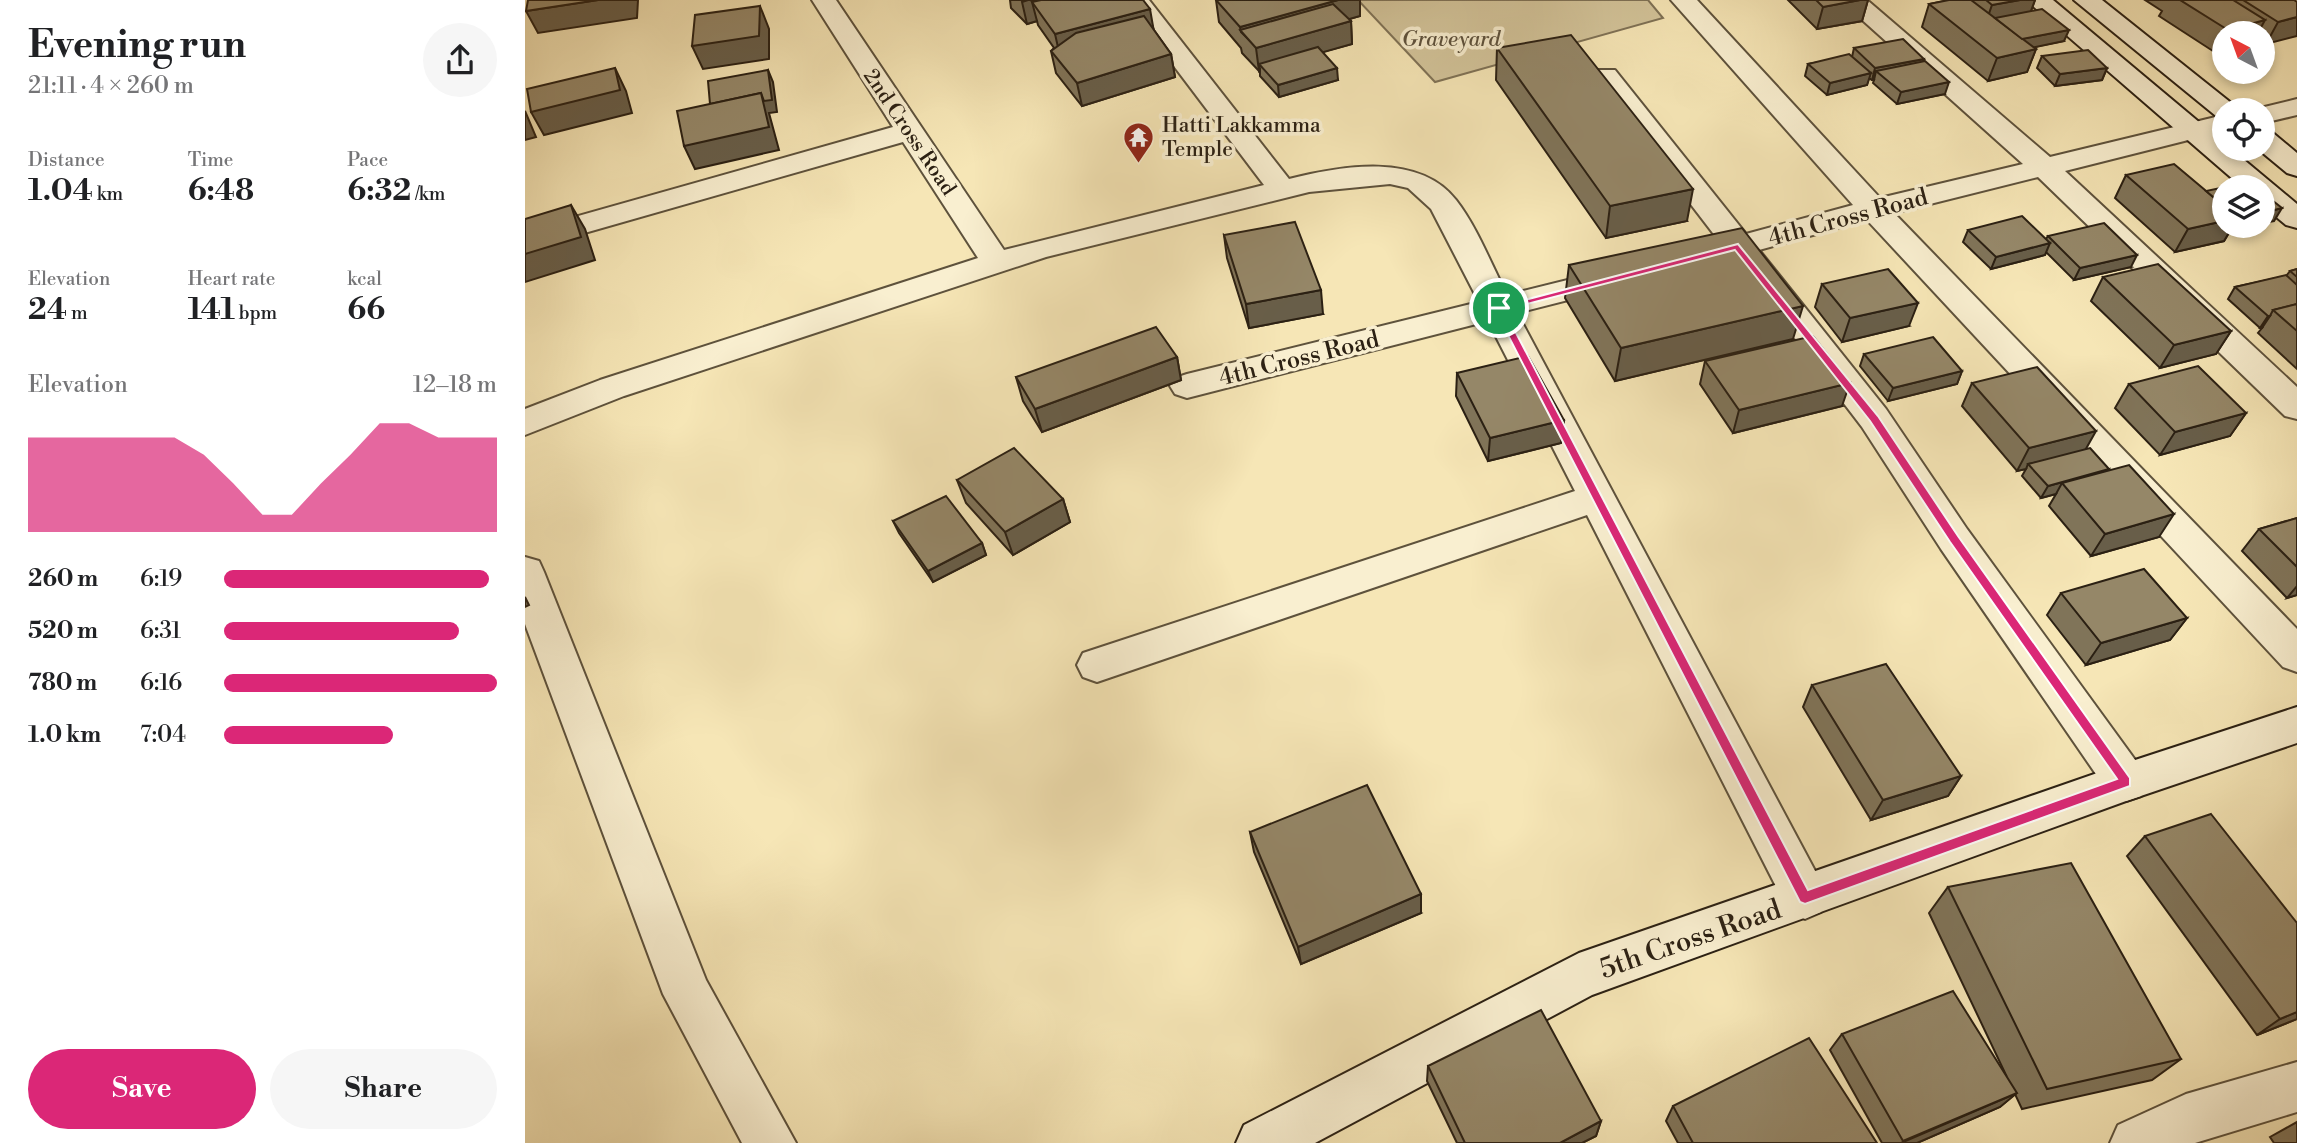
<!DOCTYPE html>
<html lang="en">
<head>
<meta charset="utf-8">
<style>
  :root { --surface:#fff; --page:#f6f6f6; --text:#202124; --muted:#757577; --accent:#db2777 }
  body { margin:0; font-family:"Libre Bodoni",serif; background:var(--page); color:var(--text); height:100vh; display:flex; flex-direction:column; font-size:26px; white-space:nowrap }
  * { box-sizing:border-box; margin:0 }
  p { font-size:23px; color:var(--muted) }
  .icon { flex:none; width:38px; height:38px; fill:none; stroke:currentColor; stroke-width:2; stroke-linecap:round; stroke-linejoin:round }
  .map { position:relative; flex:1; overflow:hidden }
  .drawer { display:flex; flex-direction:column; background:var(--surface); width:525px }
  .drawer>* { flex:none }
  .needle { width:46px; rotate:319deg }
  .fabs { position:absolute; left:1687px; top:21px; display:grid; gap:14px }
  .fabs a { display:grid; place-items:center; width:63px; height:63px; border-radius:50%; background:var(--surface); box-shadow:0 4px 10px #0003; font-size:35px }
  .pin { position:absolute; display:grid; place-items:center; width:60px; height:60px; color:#fff; margin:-30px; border:4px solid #fff; border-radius:50%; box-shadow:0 2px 7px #0007 }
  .round { display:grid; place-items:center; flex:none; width:74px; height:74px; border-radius:37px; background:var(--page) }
  .overview { display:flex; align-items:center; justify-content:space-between; height:119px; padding:0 28px }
  h1 { font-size:38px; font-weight:700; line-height:52px }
  .stats { display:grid; grid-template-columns:repeat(3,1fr); gap:10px; height:119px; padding:7px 28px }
  .stats div { display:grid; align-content:center }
  .stats b { font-size:30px; font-weight:700 }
  .stats small { font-size:19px; font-weight:400 }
  .stats p { font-size:19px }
  .chart { height:196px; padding:14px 28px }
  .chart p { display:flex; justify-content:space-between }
  .chart svg { width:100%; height:126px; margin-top:7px; fill:var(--accent); opacity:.7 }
  .cta { display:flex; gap:14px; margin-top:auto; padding:14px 28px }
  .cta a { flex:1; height:80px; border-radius:42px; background:var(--accent); color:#fff; font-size:28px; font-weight:700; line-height:80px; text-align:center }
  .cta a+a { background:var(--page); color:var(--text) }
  ul { padding:0 28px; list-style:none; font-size:23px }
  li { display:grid; grid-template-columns:112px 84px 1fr; align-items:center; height:52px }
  li i { height:18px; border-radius:9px; background:var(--accent) }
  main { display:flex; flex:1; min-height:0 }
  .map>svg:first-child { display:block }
</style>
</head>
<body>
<main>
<section class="drawer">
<div class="overview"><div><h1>Evening run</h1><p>21:11 · 4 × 260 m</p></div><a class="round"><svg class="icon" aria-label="share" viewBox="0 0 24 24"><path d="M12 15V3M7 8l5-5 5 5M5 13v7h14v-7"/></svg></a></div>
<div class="stats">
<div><p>Distance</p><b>1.04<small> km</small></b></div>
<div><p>Time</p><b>6:48</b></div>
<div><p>Pace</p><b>6:32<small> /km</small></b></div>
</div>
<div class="stats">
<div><p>Elevation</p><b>24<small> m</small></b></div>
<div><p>Heart rate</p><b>141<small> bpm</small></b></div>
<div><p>kcal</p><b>66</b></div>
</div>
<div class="chart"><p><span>Elevation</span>12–18 m</p>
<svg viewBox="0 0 160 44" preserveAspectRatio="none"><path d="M0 44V11L10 11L20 11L30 11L40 11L50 11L60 17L70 27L80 38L90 38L100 27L110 17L120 6L130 6L140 11L150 11L160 11V44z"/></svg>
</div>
<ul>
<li><b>260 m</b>6:19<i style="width:97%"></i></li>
<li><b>520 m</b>6:31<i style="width:86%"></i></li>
<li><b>780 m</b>6:16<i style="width:100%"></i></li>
<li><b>1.0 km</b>7:04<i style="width:62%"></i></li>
</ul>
<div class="cta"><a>Save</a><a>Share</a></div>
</section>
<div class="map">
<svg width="1772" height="1143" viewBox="0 0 1772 1143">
  <rect width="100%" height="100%" fill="#f6e6b6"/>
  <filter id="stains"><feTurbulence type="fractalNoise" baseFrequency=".00286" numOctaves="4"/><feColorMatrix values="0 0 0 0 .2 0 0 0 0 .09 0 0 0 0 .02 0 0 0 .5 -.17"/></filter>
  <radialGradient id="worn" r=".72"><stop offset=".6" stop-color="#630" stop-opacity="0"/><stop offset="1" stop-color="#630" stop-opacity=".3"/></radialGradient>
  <path fill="#d3c49a" stroke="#7f7256" stroke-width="2" d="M833 0H1123L1138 18 910 82Z"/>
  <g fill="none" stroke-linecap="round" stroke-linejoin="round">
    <defs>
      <g id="street">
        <path d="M287 0H311L479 250 739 185 599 0H624L764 179C816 166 894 152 931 200 952 227 966 264 982 295L1091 268 1102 271 1107 278 1102 285 992 313 1296 882 1303 897 1296 912 1280 919 1264 912 1062 515 572 682 558 677 552 665 558 653 1050 491 963 321 662 398 650 394 645 386 650 378 662 374 954 302 906 209 883 188 865 184 784 192 521 257 99 396 0 435V409L75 380 453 258 378 142 0 250V231L368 127Z"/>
        <path d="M1146 0H1172L1355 198 1498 164 1315 0H1342L1525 157 1699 115V131L1540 171 1772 387V419L1760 416 1513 177 1369 213 1772 629V672L1758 667 1342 220 1234 250 1361 409 1442 529 1616 768 1623 782 1616 796 1601 801 1586 796 1416 549 1337 427 1207 257 1176 266 1165 263 1161 256 1165 249 1194 241 1072 82 1068 76 1072 70H1090L1221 234 1328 205Z"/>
        <path d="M1772 99V115L1738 123V110H1727Z"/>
        <path d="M0 557 14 561 19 572 181 980 271 1143H217L138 994 0 624Z"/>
        <path d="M1772 1062V1112L1670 1143H1585L1593 1125 1661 1094Z"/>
      </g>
      <g id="secondary">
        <path d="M1501 0H1528L1699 143V149H1706L1772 204V228L1761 225 1738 206V187H1717Z"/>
        <path d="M1549 0H1577L1715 110H1699V118L1691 116Z"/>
        <path d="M1738 131 1748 133 1772 153V176L1762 173 1733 149H1738Z"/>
        <path d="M1772 707V743L1601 801 1067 995 790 1143H711L719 1125 1054 953 1601 763Z"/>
      </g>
    </defs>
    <use href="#street" stroke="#5e523c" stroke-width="4"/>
    <use href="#secondary" stroke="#2b2013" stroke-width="4"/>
    <use href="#street" fill="#f9efd0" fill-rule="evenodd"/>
    <use href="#secondary" fill="#f9efd0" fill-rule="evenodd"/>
  </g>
  <g fill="#807459" stroke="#2b2013" stroke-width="2">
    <path d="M485 0H618L629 30 646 54 650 77 557 106 531 73 526 51 529 48 513 25 512 21 502 24 486 8Z"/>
    <path d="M691 0H835V16L824 19 826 21 827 44 797 52 813 80 754 97 735 76V70L734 71 717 53 716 48 694 22Z"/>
    <path d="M1263 0H1343L1337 21 1292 29Z"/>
    <path d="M1424 0H1510L1506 11 1539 41 1509 47 1511 49 1502 72 1463 81 1397 27 1404 4Z"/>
    <path d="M1620 0H1769L1741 44 1738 42V33H1699V50L1691 53 1634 16 1637 11Z"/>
    <path d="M972 48 1162 221 1081 238 971 80Z"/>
    <path d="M1329 48 1399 61 1420 94 1372 104 1348 83 1349 80H1347L1344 78 1342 85 1302 95 1280 76 1283 64 1327 57Z"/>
    <path d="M1517 56 1582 68 1577 80 1530 86 1512 68Z"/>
    <path d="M1601 175 1705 231 1699 241 1650 252 1590 198Z"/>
    <path d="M1443 230 1521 239 1523 236 1606 267 1549 280 1521 252 1520 255 1466 269 1438 242Z"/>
    <path d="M699 235 798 314 724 328 702 258Z"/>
    <path d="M1044 265 1268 339 1090 381 1040 298Z"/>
    <path d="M1772 269V369L1733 333 1737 328H1735L1703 299 1710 287 1761 276 1765 271Z"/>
    <path d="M1578 277 1706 331 1691 354 1635 368 1566 301Z"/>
    <path d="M1297 284 1384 326 1317 342 1290 307Z"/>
    <path d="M1339 354 1437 371 1432 384 1363 401 1335 366Z"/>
    <path d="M652 357 656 380 517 432 498 401 491 377Z"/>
    <path d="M1180 361 1317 406 1208 433 1175 384Z"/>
    <path d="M932 373 1039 420 1036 443 963 461 931 396Z"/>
    <path d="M1447 383 1561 449 1583 471 1634 537 1566 556 1524 506 1531 494 1516 498 1497 476 1501 469 1492 471 1437 406Z"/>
    <path d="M1604 384 1721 413 1705 436 1635 455 1590 408Z"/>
    <path d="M432 480 538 499 545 522 488 555 441 503Z"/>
    <path d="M1772 518V595L1762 598 1717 551 1734 529Z"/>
    <path d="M368 521 457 543 461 555 408 582 374 533Z"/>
    <path d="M1536 593 1662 618 1645 640 1561 665 1522 615Z"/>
    <path d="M1287 685 1436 776 1423 796 1346 820 1278 707Z"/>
    <path d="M725 832 896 913 776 964 729 852Z"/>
    <path d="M1620 836 1772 923V1019L1732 1035 1602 856Z"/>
    <path d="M1423 887 1656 1059 1627 1080 1497 1109 1490 1094 1475 1107 1392 1143H1357L1305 1050 1317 1034 1481 1075 1404 913Z"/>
    <path d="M903 1066 1076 1121 1071 1136 1057 1143H932L902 1081Z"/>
    <path d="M1148 1106 1352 1143H1153L1141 1121Z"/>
    <path d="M1772 1122V1143H1749L1745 1137Z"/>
  </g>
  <g fill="#685e49" stroke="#2b2013" stroke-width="2">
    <path d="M73 0H113L112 18 13 33 1 11Z"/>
    <path d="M503 0H571L507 2 512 21 502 24 497 2Z"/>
    <path d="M813 0H835V16L730 46 716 32 715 27Z"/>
    <path d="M1335 0H1343L1337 21 1292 29 1298 7Z"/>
    <path d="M1495 0H1510L1503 19 1459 28 1467 5Z"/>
    <path d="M235 6 244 29V59L178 69 167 46Z"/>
    <path d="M625 9 629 32 535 56 530 34Z"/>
    <path d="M1772 17V36L1741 44 1753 22Z"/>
    <path d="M1740 20 1733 33H1701L1703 30Z"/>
    <path d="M826 21 827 44 739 69 734 64 735 70 734 71 731 48Z"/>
    <path d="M1544 30 1539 41 1491 51 1496 39Z"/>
    <path d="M1699 37V50L1691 53Z"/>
    <path d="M1511 49 1502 72 1463 81 1472 58Z"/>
    <path d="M646 54 650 77 557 106 552 83Z"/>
    <path d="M1399 59 1395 71H1351L1349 80H1347L1350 68Z"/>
    <path d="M90 68 101 91 107 113 19 135 6 112Z"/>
    <path d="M812 68 813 80 754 97 753 85Z"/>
    <path d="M1582 68 1577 80 1530 86 1535 74Z"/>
    <path d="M243 70 248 82 252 112 244 113 254 150 170 169 159 146Z"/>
    <path d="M1346 73 1342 85 1302 95 1305 83Z"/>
    <path d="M1424 82 1420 94 1372 104 1376 92Z"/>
    <path d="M0 111 11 137 0 140Z"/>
    <path d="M1168 189 1162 221 1081 238 1085 206Z"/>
    <path d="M46 205 60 229 70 260 0 282V254Z"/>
    <path d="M1757 208 1749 221 1738 223V213Z"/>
    <path d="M1699 221V226H1728L1705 231 1699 241 1650 252 1663 229Z"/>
    <path d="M1525 243 1520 255 1466 269 1471 257Z"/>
    <path d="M1612 255 1606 267 1549 280 1555 268Z"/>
    <path d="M796 290 798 314 724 328 721 304Z"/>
    <path d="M1393 303 1384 326 1317 342 1325 318Z"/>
    <path d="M1278 306 1268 339 1090 381 1096 348Z"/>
    <path d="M1743 316H1745L1737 328H1735Z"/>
    <path d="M1706 331 1691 354 1635 368 1649 345Z"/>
    <path d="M652 357 656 380 517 432 510 409Z"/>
    <path d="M1437 371 1432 384 1363 401 1368 388Z"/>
    <path d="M1325 383 1317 406 1208 433 1214 410Z"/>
    <path d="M1721 413 1705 436 1635 455 1650 432Z"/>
    <path d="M1039 420 1036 443 963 461 965 438Z"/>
    <path d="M1571 431 1558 454 1503 464 1501 469 1492 471 1504 448Z"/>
    <path d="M1584 469 1577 481 1537 483 1531 494 1516 498 1523 486Z"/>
    <path d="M538 499 545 522 488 555 480 532Z"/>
    <path d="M1649 514 1634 537 1566 556 1580 534Z"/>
    <path d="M457 543 461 555 408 582 403 571Z"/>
    <path d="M1772 586V595L1762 598Z"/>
    <path d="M0 597 4 605 0 607Z"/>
    <path d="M1662 618 1645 640 1561 665 1576 643Z"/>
    <path d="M1436 776 1423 796 1346 820 1358 800Z"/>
    <path d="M896 894V913L776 964 773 947Z"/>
    <path d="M1772 1012V1019L1732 1035 1755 1019Z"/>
    <path d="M1492 1093 1475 1107 1392 1143H1376Z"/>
    <path d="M1076 1121 1071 1136 1057 1143H1035Z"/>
  </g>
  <g fill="#958768" stroke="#2b2013" stroke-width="2">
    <path d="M3 0H73L1 11Z"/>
    <path d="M516 0H618L625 9 530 34 507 2Z"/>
    <path d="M691 0H813L715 27Z"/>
    <path d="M1291 0H1335L1298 7Z"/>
    <path d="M1424 0H1446L1511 49 1472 58 1404 4Z"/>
    <path d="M1461 0H1495L1467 5Z"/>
    <path d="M1655 0H1708L1740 20 1703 30Z"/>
    <path d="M1718 0H1769L1772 2V17L1753 22Z"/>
    <path d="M808 4 826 21 731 48 715 30Z"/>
    <path d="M235 6 234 36 167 46 170 15Z"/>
    <path d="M1517 9 1544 30 1497 39 1470 18Z"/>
    <path d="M619 16 646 54 552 83 526 51 551 33Z"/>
    <path d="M1046 35 1168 189 1085 206 972 48Z"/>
    <path d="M1378 39 1399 59 1350 68 1329 48Z"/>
    <path d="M793 47 812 68 753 85 734 64Z"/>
    <path d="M1563 50 1582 68 1535 74 1517 56Z"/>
    <path d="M1324 54 1346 73 1305 83 1283 64Z"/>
    <path d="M1400 61 1424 82 1376 92 1351 71Z"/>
    <path d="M90 68 95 90 6 112 2 89Z"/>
    <path d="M243 70 247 100 239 101 236 93 185 104 183 81Z"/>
    <path d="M236 93 244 127 159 146 152 111Z"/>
    <path d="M1649 164 1699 206V221L1663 229 1601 175Z"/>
    <path d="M1724 182 1731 187H1699V206L1681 191Z"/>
    <path d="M1738 193 1757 208 1738 213Z"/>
    <path d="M46 205 56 237 0 254V219Z"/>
    <path d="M1497 216 1525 243 1471 257 1443 230Z"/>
    <path d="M770 222 796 290 721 304 699 235Z"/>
    <path d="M1579 223 1612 255 1555 268 1523 236Z"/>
    <path d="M1217 228 1278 306 1096 348 1044 265Z"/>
    <path d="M1633 264 1706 331 1649 345 1578 277Z"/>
    <path d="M1363 269 1393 303 1325 318 1297 284Z"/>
    <path d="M1772 269V277L1765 271Z"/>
    <path d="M1761 275 1772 285V304L1748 310 1745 316H1743L1710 287Z"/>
    <path d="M1772 304V331L1748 310Z"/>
    <path d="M631 327 652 357 510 409 491 377Z"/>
    <path d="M1288 336 1325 383 1214 410 1180 361Z"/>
    <path d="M1408 337 1437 371 1368 388 1339 354Z"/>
    <path d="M1003 356 1039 420 965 438 932 373Z"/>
    <path d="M1673 366 1721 413 1650 432 1604 384Z"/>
    <path d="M1512 367 1571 431 1504 448 1447 383Z"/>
    <path d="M489 448 538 499 480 532 432 480Z"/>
    <path d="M1565 448 1584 469 1523 486 1503 464Z"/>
    <path d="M1604 465 1649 514 1580 534 1537 483Z"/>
    <path d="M421 496 457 543 403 571 368 521Z"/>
    <path d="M1772 518V567L1734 529Z"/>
    <path d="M1619 569 1662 618 1576 643 1536 593Z"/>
    <path d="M1361 664 1436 776 1358 800 1287 685Z"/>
    <path d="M842 785 896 894 773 947 725 832Z"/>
    <path d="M1686 814 1772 923V1012L1755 1019 1620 836Z"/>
    <path d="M1546 863 1656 1059 1522 1089 1423 887Z"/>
    <path d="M1428 991 1492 1093 1378 1141 1317 1034Z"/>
    <path d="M1016 1010 1076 1121 1035 1143H940L903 1066Z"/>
    <path d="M1284 1038 1352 1143H1168L1148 1106Z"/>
  </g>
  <path fill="#db2777" stroke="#fff" stroke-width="2" fill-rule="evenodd" d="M1213 244 1353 416 1433 536 1605 778V786L1280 904 1275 902 969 308ZM1210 250 1345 421 1425 542 1592 779 1283 890 979 310Z"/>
  <defs>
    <symbol id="temple-pin" viewBox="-11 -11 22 30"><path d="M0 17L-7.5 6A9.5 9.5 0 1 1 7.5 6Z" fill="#8f2418" stroke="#f9efd0"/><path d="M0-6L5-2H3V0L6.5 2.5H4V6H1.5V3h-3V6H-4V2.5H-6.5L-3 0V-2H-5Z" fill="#fff"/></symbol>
  </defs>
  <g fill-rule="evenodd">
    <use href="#temple-pin" x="596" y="120" width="35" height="47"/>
  </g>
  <g text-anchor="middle" stroke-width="7" stroke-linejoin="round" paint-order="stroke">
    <g font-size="21" font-style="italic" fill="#5d513c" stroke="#f9efd0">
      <text x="926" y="46">Graveyard</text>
    </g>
    <g font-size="21" fill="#2b2013" stroke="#f9efd0" text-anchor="start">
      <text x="637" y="132">Hatti Lakkamma<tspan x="637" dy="24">Temple</tspan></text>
    </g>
    <g font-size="21" fill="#2b2013" stroke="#f9efd0">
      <text transform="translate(385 132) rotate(56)" y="7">2nd Cross Road</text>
    </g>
    <g font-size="24" fill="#2b2013" stroke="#f9efd0">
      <text transform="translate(1323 217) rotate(-15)" y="8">4th Cross Road</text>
      <text transform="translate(774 358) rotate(-14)" y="8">4th Cross Road</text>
    </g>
    <g font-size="28" fill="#2b2013" stroke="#f9efd0">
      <text transform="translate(1165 938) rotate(-19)" y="10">5th Cross Road</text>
    </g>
  </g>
  <rect width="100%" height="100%" filter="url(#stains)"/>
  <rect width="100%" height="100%" fill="url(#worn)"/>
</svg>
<div class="fabs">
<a><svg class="needle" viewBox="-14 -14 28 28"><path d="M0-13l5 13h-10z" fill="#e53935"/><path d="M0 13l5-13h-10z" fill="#757577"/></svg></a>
<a><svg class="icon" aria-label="locate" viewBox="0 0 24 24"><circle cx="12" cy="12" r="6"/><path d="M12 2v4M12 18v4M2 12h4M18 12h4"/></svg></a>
<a><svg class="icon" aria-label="layers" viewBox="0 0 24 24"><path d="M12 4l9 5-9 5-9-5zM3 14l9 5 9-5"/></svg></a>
</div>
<div class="pin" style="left:974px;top:308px;background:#1e9e55"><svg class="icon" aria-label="arrive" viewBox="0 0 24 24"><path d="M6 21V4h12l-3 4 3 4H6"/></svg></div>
</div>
</main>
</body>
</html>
